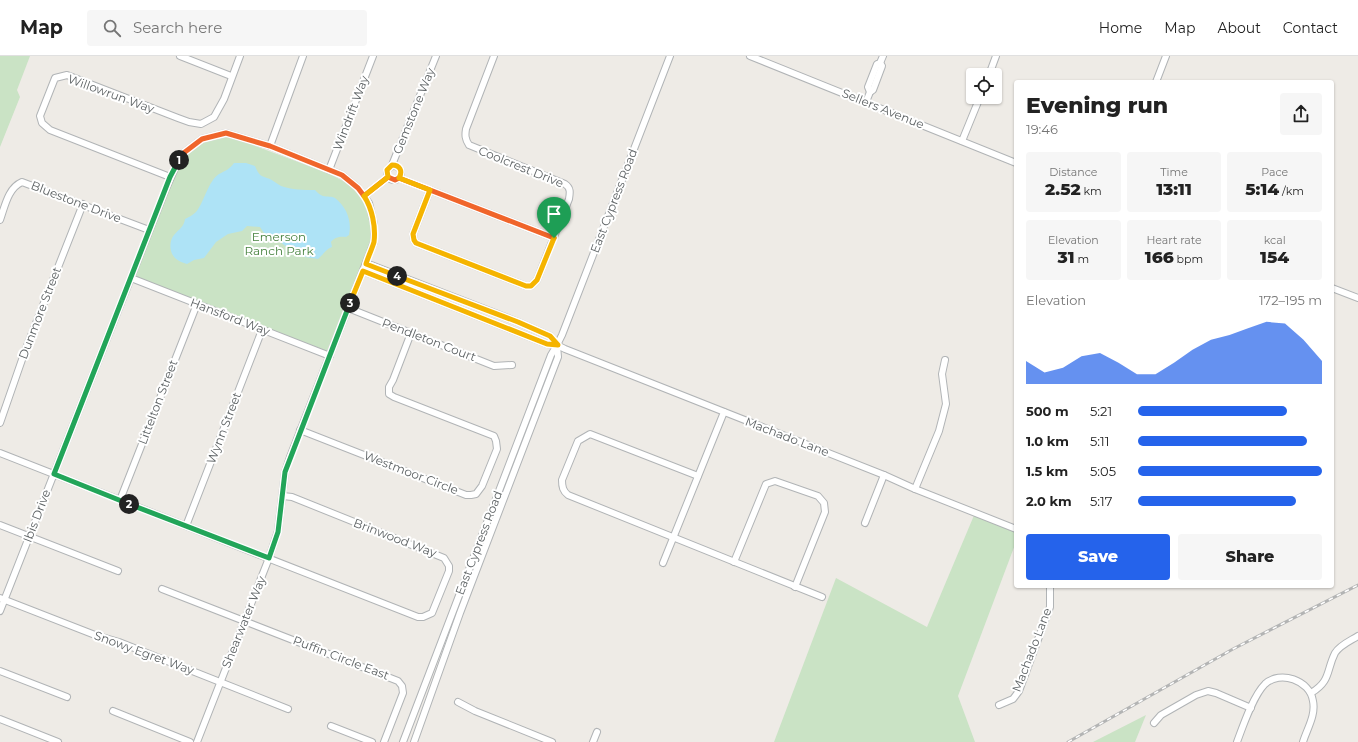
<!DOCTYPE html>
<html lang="en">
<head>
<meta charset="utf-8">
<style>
  :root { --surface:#fff; --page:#f6f6f6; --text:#222; --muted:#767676; --line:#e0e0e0; --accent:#2563eb }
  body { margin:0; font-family:Montserrat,sans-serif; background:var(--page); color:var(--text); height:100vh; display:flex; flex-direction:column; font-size:15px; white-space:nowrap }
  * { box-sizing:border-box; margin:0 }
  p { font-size:13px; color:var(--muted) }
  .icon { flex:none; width:22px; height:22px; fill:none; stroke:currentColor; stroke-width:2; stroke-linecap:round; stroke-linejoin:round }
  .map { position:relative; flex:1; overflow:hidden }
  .sheet { position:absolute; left:1014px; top:24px; width:320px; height:508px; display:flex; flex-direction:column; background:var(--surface); border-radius:4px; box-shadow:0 1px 3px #0004 }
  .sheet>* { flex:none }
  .fabs { position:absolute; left:966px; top:12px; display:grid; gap:8px }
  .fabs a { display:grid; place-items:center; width:36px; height:36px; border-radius:4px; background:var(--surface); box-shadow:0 1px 3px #0004; font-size:20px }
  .pin { position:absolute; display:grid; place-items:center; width:34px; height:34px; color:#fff; margin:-41px -17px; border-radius:50% 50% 50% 0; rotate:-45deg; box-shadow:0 0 4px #0007 }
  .pin .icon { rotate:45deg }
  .km { position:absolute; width:20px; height:20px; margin:-10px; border-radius:50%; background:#222; color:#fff; font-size:11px; line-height:20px; text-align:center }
  .round { display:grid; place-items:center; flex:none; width:42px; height:42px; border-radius:4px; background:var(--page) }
  .overview { display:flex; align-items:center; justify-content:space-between; height:68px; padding:0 12px }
  h1 { font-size:22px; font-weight:800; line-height:30px }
  .metrics { display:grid; grid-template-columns:repeat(3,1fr); gap:6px; height:68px; padding:4px 12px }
  .metrics div { display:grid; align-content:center; border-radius:4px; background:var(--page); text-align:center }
  .metrics b { font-size:17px; font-weight:800 }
  .metrics small { font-size:11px; font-weight:400 }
  .metrics p { font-size:11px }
  .chart { height:112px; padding:8px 12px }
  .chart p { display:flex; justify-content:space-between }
  .chart svg { width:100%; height:72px; margin-top:4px; fill:var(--accent); opacity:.7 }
  .primary-button { display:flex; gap:8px; margin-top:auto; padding:8px 12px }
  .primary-button a { flex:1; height:46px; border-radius:4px; background:var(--accent); color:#fff; font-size:16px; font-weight:800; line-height:46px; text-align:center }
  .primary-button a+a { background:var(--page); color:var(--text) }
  ul { padding:0 12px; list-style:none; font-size:13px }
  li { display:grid; grid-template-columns:64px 48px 1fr; align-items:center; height:30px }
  li i { height:10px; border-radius:5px; background:var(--accent) }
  header { display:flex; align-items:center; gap:24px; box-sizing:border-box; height:56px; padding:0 20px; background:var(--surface); border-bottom:1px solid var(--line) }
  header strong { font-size:19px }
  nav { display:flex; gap:22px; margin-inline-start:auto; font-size:14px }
  .search { width:280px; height:36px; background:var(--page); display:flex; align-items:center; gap:10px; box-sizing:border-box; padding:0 14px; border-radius:4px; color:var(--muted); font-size:15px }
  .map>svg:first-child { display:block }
</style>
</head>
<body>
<header>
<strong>Map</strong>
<div class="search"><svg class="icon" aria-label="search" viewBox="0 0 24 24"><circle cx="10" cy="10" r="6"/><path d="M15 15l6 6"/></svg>Search here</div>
<nav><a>Home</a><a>Map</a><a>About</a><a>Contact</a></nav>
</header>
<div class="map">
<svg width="1358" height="686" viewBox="0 0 1358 686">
  <rect width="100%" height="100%" fill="#eeebe6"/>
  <g fill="#cae3c5">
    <path d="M0 0H30L17 34 20 41 0 91Z"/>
    <path d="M225 81 242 85 328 117 347 127 364 144 371 166 370 190 327 295 137 223 135 214 162 149 184 99 205 85Z"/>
    <path d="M975 457 1016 471V486L958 640 975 686H774L836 522 927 571Z"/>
    <path d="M1146 659 1135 686H1093Z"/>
  </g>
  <path fill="#aee3f6" d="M234 107H246L255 110C259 120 261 120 270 123 274 125 277 128 281 130 292 134 303 134 315 134 317 136 320 139 323 140 327 141 332 140 335 142 347 151 352 166 349 179L346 181C341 180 334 181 331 186L332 191C326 193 323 199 318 203L299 200 272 180 264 177 260 171 247 170 242 175 228 178 216 186 204 202 194 204 187 208C183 207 178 205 175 202 169 196 169 185 174 179 179 173 184 171 185 163 189 161 193 159 196 156 204 147 208 125 219 118 225 115 230 113 234 107Z"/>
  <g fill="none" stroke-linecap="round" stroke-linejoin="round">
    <defs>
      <g id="minor">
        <path d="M180 0 231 20"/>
        <path d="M750 0 1016 107"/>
        <path d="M989 19 996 0"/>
        <path d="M1156 26 1166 0"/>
        <path d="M870 36 868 31 877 8 880 7 883 0"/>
        <path d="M866 46 870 36 873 34 882 10 880 7"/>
        <path d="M962 85 980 41"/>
        <path d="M270 90 303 0"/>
        <path d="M392 109 436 0"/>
        <circle cx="394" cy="117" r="7"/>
        <path d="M329 114 373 0"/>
        <path d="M170 121 50 74 42 67 40 60 55 22 67 19 178 62 189 66 201 68 214 61 224 43 240 0"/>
        <path d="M399 122 554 182"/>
        <path d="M430 134 413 178 414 184 416 187 526 230H531L537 224 569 143C570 137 571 132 565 128L469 89C465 83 465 79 466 73L494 0"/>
        <path d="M364 140 388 121"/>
        <path d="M0 164C5 150 8 132 22 126L149 174"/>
        <path d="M366 207 518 266 550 280 557 289 565 293 884 419 915 433 1016 473"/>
        <path d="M363 215 547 288 557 289"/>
        <path d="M131 222 330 300"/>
        <path d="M1332 232 1358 242"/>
        <path d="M348 252 494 310 512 309"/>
        <path d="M0 367 25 295 83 148"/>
        <path d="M300 374 466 439H471L476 438 482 430 497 393 496 385 494 380 394 341 389 338V331L393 324 411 277"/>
        <path d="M0 397 418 561H423L432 557 449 515V510L444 502 292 441 283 440"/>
        <path d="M698 420 590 378 578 385 562 424C562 431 563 435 568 439L822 541"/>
        <path d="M915 433 939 375 946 348 942 318 945 304"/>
        <path d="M120 444 197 248"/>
        <path d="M865 467 884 419"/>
        <path d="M0 469 118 515"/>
        <path d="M186 470 262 274"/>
        <path d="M734 506 766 428 775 425 818 440 824 447 825 456 795 531"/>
        <path d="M663 507 724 356"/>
        <path d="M162 533 398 625 402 630 403 637 384 686"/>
        <path d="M0 542 95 579 119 586 288 653"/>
        <path d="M0 555 165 135 181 99 202 83 226 77 270 90 342 119 358 132 369 147 374 168V186L290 401 285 416 278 475 269 502 197 686"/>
        <path d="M0 615 67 641"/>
        <path d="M1311 637C1331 625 1326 615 1335 597 1340 589 1350 585 1358 580"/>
        <path d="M458 646 475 655 552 686"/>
        <path d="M999 649 1013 643 1019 635 1050 551V530"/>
        <path d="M113 655 190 686"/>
        <path d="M0 663 58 686"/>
        <path d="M1154 667 1161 659 1196 639 1208 635 1216 637 1251 652"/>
        <path d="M331 670 372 686"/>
        <path d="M403 686 551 299 557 289 562 279 670 0"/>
        <path d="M414 686 460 557 558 301 557 289"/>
        <path d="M593 686 597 676"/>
        <path d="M1237 686C1243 670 1253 640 1265 628 1280 614 1310 624 1313 645 1316 659 1307 673 1303 686"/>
      </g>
    </defs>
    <use href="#minor" stroke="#b1b4b6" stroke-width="8"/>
    <use href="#minor" stroke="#fff" stroke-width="6"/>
    <defs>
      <path id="rail" d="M1068 686 1233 593 1358 529"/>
    </defs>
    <use href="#rail" stroke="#b3b4b4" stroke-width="3"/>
    <use href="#rail" stroke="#fff" stroke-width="1.5" stroke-dasharray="4.5" stroke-linecap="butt"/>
  </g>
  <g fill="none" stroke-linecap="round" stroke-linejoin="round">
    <defs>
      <path id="split-1" d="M179 104 181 99 202 83 226 77 270 90 342 119 358 132 364 140 388 121 395 124 399 122 554 182"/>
      <path id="split-2" d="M129 448 54 418 170 121 179 104"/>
      <path id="split-3" d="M129 448 269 502 278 476 285 416 350 247"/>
      <path id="split-4" d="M350 247 363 215 547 288 558 289 550 280 518 266 397 220"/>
      <path id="split-5" d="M397 220 366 208C368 201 372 193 374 186 376 171 372 152 364 140L388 121 387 114 392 109C400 109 403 115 399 122L430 134 413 178 414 184 416 187 526 230H531L537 224 554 182"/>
    </defs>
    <use href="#split-1" stroke="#fff" stroke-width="8"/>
    <use href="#split-2" stroke="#fff" stroke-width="8"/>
    <use href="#split-3" stroke="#fff" stroke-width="8"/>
    <use href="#split-4" stroke="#fff" stroke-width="8"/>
    <use href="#split-5" stroke="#fff" stroke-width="8"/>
    <use href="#split-1" stroke="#f0652b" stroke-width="5"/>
    <use href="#split-2" stroke="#22a559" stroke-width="5"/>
    <use href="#split-3" stroke="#22a559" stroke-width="5"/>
    <use href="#split-4" stroke="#f5b400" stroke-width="5"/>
    <use href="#split-5" stroke="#f5b400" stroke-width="5"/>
  </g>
  <g text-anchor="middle" stroke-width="4" stroke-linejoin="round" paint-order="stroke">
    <g font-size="12" fill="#5d6264" stroke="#fff">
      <text transform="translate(111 38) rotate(20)" y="4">Willowrun Way</text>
      <text transform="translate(883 53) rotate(22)" y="4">Sellers Avenue</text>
      <text transform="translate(414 55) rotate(-68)" y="4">Gemstone Way</text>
      <text transform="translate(351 57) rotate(-69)" y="4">Windrift Way</text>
      <text transform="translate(521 111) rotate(22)" y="4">Coolcrest Drive</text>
      <text transform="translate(614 145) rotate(-69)" y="4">East Cypress Road</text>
      <text transform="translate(76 146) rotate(21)" y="4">Bluestone Drive</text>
      <text transform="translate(40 257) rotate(-69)" y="4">Dunmore Street</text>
      <text transform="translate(230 261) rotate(21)" y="4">Hansford Way</text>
      <text transform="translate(429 284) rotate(21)" y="4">Pendleton Court</text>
      <text transform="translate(158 346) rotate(-69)" y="4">Littelton Street</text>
      <text transform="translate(224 372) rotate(-69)" y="4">Wynn Street</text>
      <text transform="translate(787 381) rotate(21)" y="4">Machado Lane</text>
      <text transform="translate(411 417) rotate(21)" y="4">Westmoor Circle</text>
      <text transform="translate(37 460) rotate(-69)" y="4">Ibis Drive</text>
      <text transform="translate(395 482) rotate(21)" y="4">Brinwood Way</text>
      <text transform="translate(479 487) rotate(-69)" y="4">East Cypress Road</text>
      <text transform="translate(244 566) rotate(-68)" y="4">Shearwater Way</text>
      <text transform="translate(1032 594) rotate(-69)" y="4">Machado Lane</text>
      <text transform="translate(144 597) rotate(20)" y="4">Snowy Egret Way</text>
      <text transform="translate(341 602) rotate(21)" y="4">Puffin Circle East</text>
    </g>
    <g font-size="12" fill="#47823f" stroke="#fff">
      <text x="279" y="185">Emerson<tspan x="279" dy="14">Ranch Park</tspan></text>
    </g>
  </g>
</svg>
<div class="fabs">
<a><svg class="icon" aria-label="locate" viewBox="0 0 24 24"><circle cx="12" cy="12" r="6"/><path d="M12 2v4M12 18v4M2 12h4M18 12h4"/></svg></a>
</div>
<div class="pin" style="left:554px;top:182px;background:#1e9e55"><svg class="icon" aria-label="arrive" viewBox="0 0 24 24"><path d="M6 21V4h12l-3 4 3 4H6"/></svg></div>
<b class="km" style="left:179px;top:104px">1</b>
<b class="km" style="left:129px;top:448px">2</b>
<b class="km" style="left:350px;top:247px">3</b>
<b class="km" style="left:397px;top:220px">4</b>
<section class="sheet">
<div class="overview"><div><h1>Evening run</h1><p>19:46</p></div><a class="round"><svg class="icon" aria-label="share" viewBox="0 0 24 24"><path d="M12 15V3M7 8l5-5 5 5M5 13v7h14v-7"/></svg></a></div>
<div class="metrics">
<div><p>Distance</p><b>2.52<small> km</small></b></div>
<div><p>Time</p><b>13:11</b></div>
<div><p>Pace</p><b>5:14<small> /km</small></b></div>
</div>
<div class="metrics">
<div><p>Elevation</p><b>31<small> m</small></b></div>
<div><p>Heart rate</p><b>166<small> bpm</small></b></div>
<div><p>kcal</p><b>154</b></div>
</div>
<div class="chart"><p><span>Elevation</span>172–195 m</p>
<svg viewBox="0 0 160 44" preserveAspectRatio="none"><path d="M0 44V30L10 37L20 34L30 27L40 25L50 31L60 38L70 38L80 31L90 23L100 17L110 14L120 10L130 6L140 7L150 17L160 30V44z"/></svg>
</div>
<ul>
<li><b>500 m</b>5:21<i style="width:81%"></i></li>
<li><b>1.0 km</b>5:11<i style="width:92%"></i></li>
<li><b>1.5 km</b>5:05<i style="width:100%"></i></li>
<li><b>2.0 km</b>5:17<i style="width:86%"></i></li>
</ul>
<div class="primary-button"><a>Save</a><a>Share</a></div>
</section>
</div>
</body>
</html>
